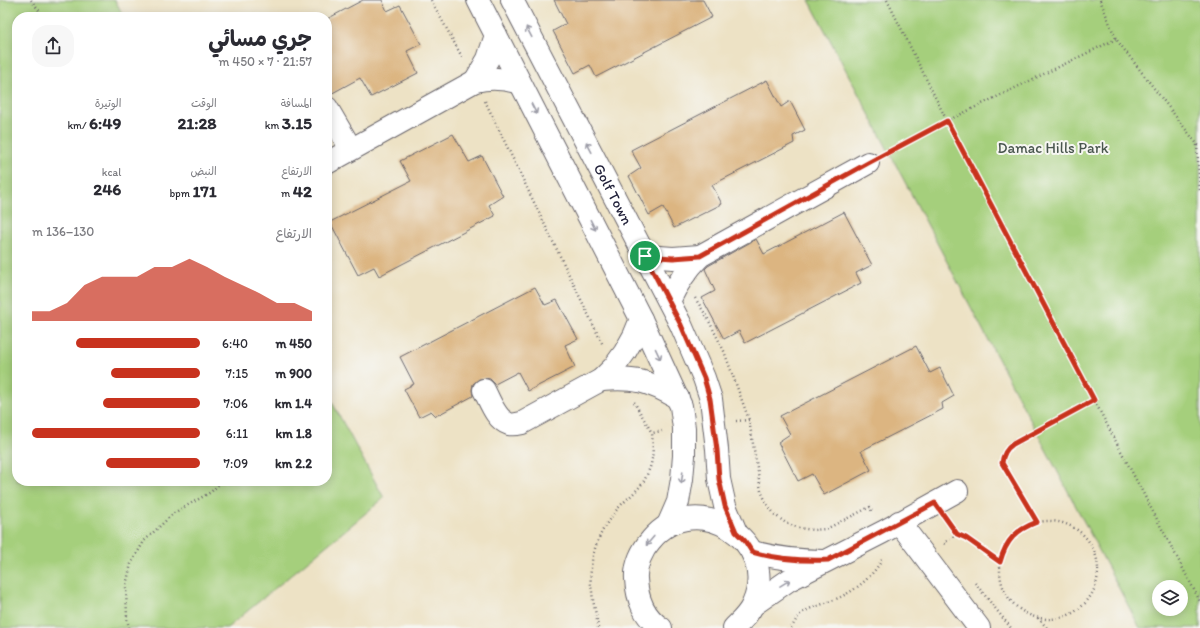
<!DOCTYPE html>
<html lang="ar">
<head>
<meta charset="utf-8">
<style>
  :root { --surface:#fff; --page:#f7f7f7; --text:#2b2b33; --muted:#7c7c81; --accent:#c8321e }
  body { margin:0; font-family:Itim,"Playpen Sans Arabic",sans-serif; background:var(--page); color:var(--text); direction:rtl; height:100vh; display:flex; flex-direction:column; font-size:15px; white-space:nowrap }
  * { box-sizing:border-box; margin:0 }
  p { font-size:13px; color:var(--muted) }
  .icon { flex:none; width:22px; height:22px; fill:none; stroke:currentColor; stroke-width:2; stroke-linecap:round; stroke-linejoin:round }
  .map { position:relative; flex:1; overflow:hidden; direction:ltr }
  .details { position:absolute; left:12px; top:12px; width:320px; height:474px; display:flex; flex-direction:column; background:var(--surface); border-radius:16px; box-shadow:0 2px 10px #0003; direction:rtl }
  .details>* { flex:none }
  .controls { position:absolute; left:1152px; top:580px; display:grid; gap:8px }
  .controls a { display:grid; place-items:center; width:36px; height:36px; border-radius:50%; background:var(--surface); box-shadow:0 2px 10px #0003; font-size:20px }
  .pin { position:absolute; display:grid; place-items:center; width:34px; height:34px; color:#fff; margin:-17px; border:2px solid #fff; border-radius:50%; box-shadow:0 1px 4px #0007 }
  .round { display:grid; place-items:center; flex:none; width:42px; height:42px; border-radius:16px; background:var(--page) }
  .summary { display:flex; align-items:center; justify-content:space-between; height:68px; padding:0 20px }
  h1 { font-size:22px; font-weight:700; line-height:30px }
  .stats { display:grid; grid-template-columns:repeat(3,1fr); gap:6px; height:68px; padding:4px 20px }
  .stats div { display:grid; align-content:center }
  .stats b { font-size:17px; font-weight:700 }
  .stats small { font-size:11px; font-weight:400 }
  .stats p { font-size:11px }
  .chart { height:112px; padding:8px 20px }
  .chart p { display:flex; justify-content:space-between }
  .chart svg { width:100%; height:72px; margin-top:4px; fill:var(--accent); opacity:.7 }
  ul { padding:0 20px; list-style:none; font-size:13px }
  li { display:grid; grid-template-columns:64px 48px 1fr; align-items:center; height:30px }
  li i { height:10px; border-radius:5px; background:var(--accent) }
  .map>svg:first-child { display:block }
</style>
</head>
<body>
<div class="map">
<svg width="1200" height="628" viewBox="0 0 1200 628">
  <rect width="100%" height="100%" fill="#f6f6f2"/>
  <filter id="ink" filterUnits="userSpaceOnUse"><feTurbulence type="fractalNoise" baseFrequency=".025" numOctaves="2"/><feDisplacementMap in="SourceGraphic" scale="8" xChannelSelector="R" yChannelSelector="G"/><feConvolveMatrix kernelMatrix="1 2 1 2 8 2 1 2 1" color-interpolation-filters="sRGB"/></filter>
  <filter id="wash" filterUnits="userSpaceOnUse"><feTurbulence type="fractalNoise" baseFrequency=".012" numOctaves="4" result="noise"/><feDisplacementMap in="SourceGraphic" scale="16" xChannelSelector="R" yChannelSelector="G"/><feGaussianBlur stdDeviation="0.9" result="paint"/><feColorMatrix in="noise" values="0 0 0 0 0 0 0 0 0 0 0 0 0 0 0 0 0 1.4 0 .05"/><feComposite in="paint" operator="in"/></filter>
  <g filter="url(#wash)">
    <rect width="100%" height="100%" fill="#ede2c5"/>
    <g fill="#a5cf7b" stroke="#64785b" fill-rule="evenodd">
      <path d="M0 0H115L124 17H17V481H327V393L384 498 227 628H0Z"/>
      <path d="M809 0H1200V628H1140ZM1159 587H1181V609H1159Z"/>
    </g>
    <g id="blocks">
      <g fill="#dcb581">
        <path d="M363 0H382L387 11 400 5 421 44 407 51 418 73 371 97 360 78 327 96V19Z"/>
        <path d="M554 0H703L712 17 596 77 590 65 575 73 553 31 566 24Z"/>
        <path d="M767 80 781 107 790 101 805 130 793 136 794 143 712 185 722 204 674 228 663 207 649 215 629 176 641 168 631 150Z"/>
        <path d="M453 134 469 162 482 156 503 196 489 205 495 216 379 276 374 267 358 275 330 222 411 181 400 161Z"/>
        <path d="M844 212 872 265 856 273 861 283 745 343 739 331 724 339 702 298 715 291 705 269 708 266 756 239 764 254Z"/>
        <path d="M535 287 545 305 557 300 578 339 565 345 575 367 528 391 518 372 495 384 490 379 485 378 479 379 473 384 472 390 473 396 436 416 431 411 419 417 404 389 414 384 400 357Z"/>
        <path d="M916 346 930 373 940 368 954 396 942 403 943 409 861 451 871 470 824 495 812 474 798 481 778 442 790 434 780 416Z"/>
      </g>
    </g>
  </g>
  <g filter="url(#ink)">
    <use href="#blocks" fill-opacity="0" stroke="#69656b" stroke-width="1"/>
    <g fill="none" stroke-linecap="round" stroke-linejoin="round">
      <defs>
        <g id="minor">
          <path d="M478 0 641 319 681 406 684 428V456L682 479 678 502 668 525"/>
          <path id="s1" d="M512 0 681 325 704 378 711 399 717 449 719 479 725 506 736 532"/>
          <path d="M475 81 488 59 496 35"/>
          <path d="M327 108 351 149"/>
          <path d="M327 163 475 81C491 77 504 78 520 83"/>
          <path d="M645 256 673 258 700 256"/>
          <path d="M669 301C677 284 687 269 700 256L868 163"/>
          <path d="M601 380C635 377 649 381 678 398"/>
          <path d="M484 390C490 401 496 420 509 424 513 425 518 424 522 423L601 380 614 367 625 352 634 336 641 319"/>
          <path d="M899 522 979 628"/>
          <path d="M752 552C776 558 798 561 823 561"/>
          <path d="M753 605 789 580 883 532 957 491"/>
          <path d="M661 628C644 617 637 598 636 579 635 565 642 550 651 540 695 487 781 540 753 604 749 614 741 621 734 628"/>
        </g>
      </defs>
      <use href="#minor" stroke="#69656b" stroke-width="24"/>
      <g stroke="#69656b" stroke-width="2.5" stroke-dasharray="1 3" stroke-linecap="butt">
        <path d="M31 0 44 17"/>
        <path d="M431 0 462 57"/>
        <path d="M887 0 947 121 1200 601"/>
        <path d="M1100 0 1116 39 1197 144 1200 147"/>
        <path d="M485 101 603 345"/>
        <path d="M1197 145 1200 191"/>
        <path d="M886 153 947 121 1116 39"/>
        <path d="M695 298 707 317 724 351 749 420"/>
        <path d="M634 402 652 433"/>
        <path d="M736 421 749 420 761 491 767 504 775 515 786 523 799 528 813 530 826 529 870 507 872 512"/>
        <path d="M948 521 957 534 966 537 1000 562"/>
        <circle cx="1049" cy="570" r="49"/>
        <path d="M1037 522 1002 463C1003 454 1006 449 1013 444L1094 400"/>
        <path d="M945 544 944 543 957 534"/>
        <path d="M975 583 1011 628"/>
        <path d="M1038 618 1047 628"/>
        <path d="M129 628 127 619 126 585 131 564 144 541 174 513 211 492 222 481"/>
        <path d="M598 628C597 616 593 604 592 592 589 576 591 558 597 543 602 529 611 516 621 505 632 494 643 487 648 472 654 460 653 446 652 433L662 431"/>
        <path d="M791 628C795 623 797 616 802 613 811 607 821 605 831 601 853 593 872 578 883 558"/>
      </g>
      <use href="#minor" stroke="#fff" stroke-width="22"/>
    </g>
    <defs><path id="oneway-shaft" d="M-6 0H5M1.5-3L5.5 0L1.5 3" fill="none" stroke-width="1.6" stroke-linecap="round" stroke-linejoin="round"/></defs>
    <g stroke="#9c9ca7">
      <use href="#oneway-shaft" transform="translate(529 32) rotate(-118)"/>
      <use href="#oneway-shaft" transform="translate(534 109) rotate(63)"/>
      <use href="#oneway-shaft" transform="translate(589 147) rotate(-118)"/>
      <use href="#oneway-shaft" transform="translate(593 225) rotate(63)"/>
      <use href="#oneway-shaft" transform="translate(658 354) rotate(65)"/>
      <use href="#oneway-shaft" transform="translate(682 478) rotate(97)"/>
      <use href="#oneway-shaft" transform="translate(650 541) rotate(130)"/>
      <use href="#oneway-shaft" transform="translate(785 583) rotate(-32)"/>
    </g>
  </g>
  <g fill="none" stroke-linecap="round" stroke-linejoin="round" filter="url(#ink)">
    <defs>
      <path id="route" d="M947 121 1094 400 1013 444C1006 449 1003 454 1002 463L1037 522C1016 530 1006 540 1000 562L966 538 957 534 935 503 828 560C802 561 777 559 752 552L745 541 736 532 725 506 719 479 717 450 710 399 704 378 681 325 645 256 673 258 700 256 868 163Z"/>
    </defs>
    <use href="#route" stroke="#fff" stroke-width="8"/>
    <use href="#route" stroke="#c8321e" stroke-width="5"/>
  </g>
  <g text-anchor="middle" stroke-width="4" stroke-linejoin="round" paint-order="stroke">
    <g font-size="15" fill="#49564e" stroke="#f6f6f2">
      <text x="1053" y="153">Damac Hills Park</text>
    </g>
    <g font-size="15" fill="#22223b" stroke="#f6f6f2">
      <text dy="5" stroke="none"><textPath href="#s1" startOffset="219">Golf Town</textPath></text>
    </g>
  </g>
</svg>
<div class="controls">
<a><svg class="icon" aria-label="layers" viewBox="0 0 24 24"><path d="M12 4l9 5-9 5-9-5zM3 14l9 5 9-5"/></svg></a>
</div>
<div class="pin" style="left:645px;top:256px;background:#1e9e55"><svg class="icon" aria-label="arrive" viewBox="0 0 24 24"><path d="M6 21V4h12l-3 4 3 4H6"/></svg></div>
<section class="details">
<div class="summary"><div><h1>جري مسائي</h1><p>21:57 · 7 × 450 m</p></div><a class="round"><svg class="icon" aria-label="share" viewBox="0 0 24 24"><path d="M12 15V3M7 8l5-5 5 5M5 13v7h14v-7"/></svg></a></div>
<div class="stats">
<div><p>المسافة</p><b>3.15<small> km</small></b></div>
<div><p>الوقت</p><b>21:28</b></div>
<div><p>الوتيرة</p><b>6:49<small> /km</small></b></div>
</div>
<div class="stats">
<div><p>الارتفاع</p><b>42<small> m</small></b></div>
<div><p>النبض</p><b>171<small> bpm</small></b></div>
<div><p>kcal</p><b>246</b></div>
</div>
<div class="chart"><p><span>الارتفاع</span>130–136 m</p>
<svg viewBox="0 0 160 44" preserveAspectRatio="none"><path d="M0 44V38L10 38L20 33L30 22L40 17L50 17L60 17L70 11L80 11L90 6L100 11L110 17L120 22L130 27L140 33L150 33L160 38V44z"/></svg>
</div>
<ul>
<li><b>450 m</b>6:40<i style="width:74%"></i></li>
<li><b>900 m</b>7:15<i style="width:53%"></i></li>
<li><b>1.4 km</b>7:06<i style="width:58%"></i></li>
<li><b>1.8 km</b>6:11<i style="width:100%"></i></li>
<li><b>2.2 km</b>7:09<i style="width:56%"></i></li>
</ul>
</section>
</div>
</body>
</html>
